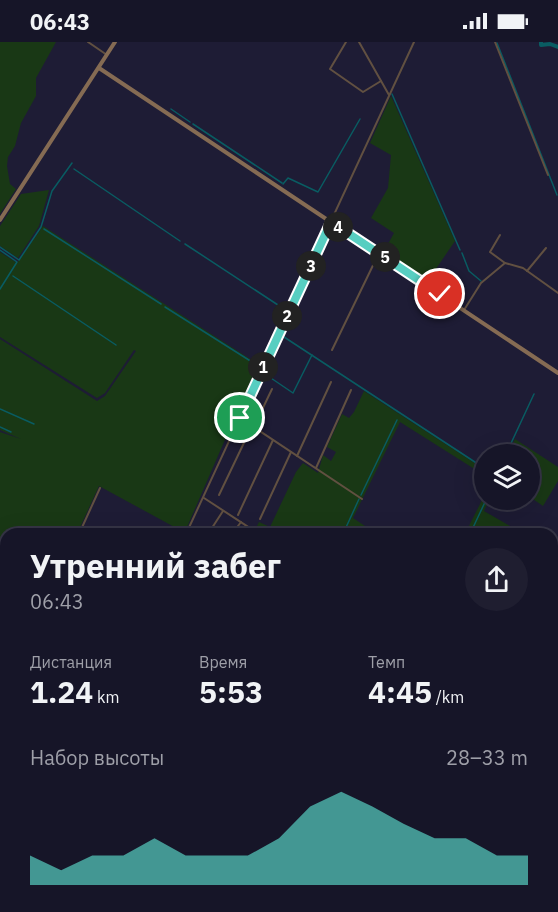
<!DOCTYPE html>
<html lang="ru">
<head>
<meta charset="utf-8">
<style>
  :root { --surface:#161528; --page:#1f1e30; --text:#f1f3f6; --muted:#9e9fa8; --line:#353445; --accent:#57cec1 }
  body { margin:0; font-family:"IBM Plex Sans",sans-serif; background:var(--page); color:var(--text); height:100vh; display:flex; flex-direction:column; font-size:22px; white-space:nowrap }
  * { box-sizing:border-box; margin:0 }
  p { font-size:20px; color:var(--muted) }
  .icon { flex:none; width:33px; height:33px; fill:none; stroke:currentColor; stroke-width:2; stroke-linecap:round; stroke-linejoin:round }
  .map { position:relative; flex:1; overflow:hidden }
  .sheet { position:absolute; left:0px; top:486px; width:558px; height:384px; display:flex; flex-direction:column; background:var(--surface); border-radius:18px 18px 0 0; box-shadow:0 6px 24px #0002,0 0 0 2px var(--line) }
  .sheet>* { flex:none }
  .tools { position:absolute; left:474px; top:402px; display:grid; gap:12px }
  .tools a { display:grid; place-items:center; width:66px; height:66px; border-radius:50%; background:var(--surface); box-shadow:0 6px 24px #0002,0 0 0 2px var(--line); font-size:30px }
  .pin { position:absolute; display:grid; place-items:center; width:51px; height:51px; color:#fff; margin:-26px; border:3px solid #fff; border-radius:50%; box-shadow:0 2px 6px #0007 }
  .km { position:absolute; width:30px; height:30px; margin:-15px; border-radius:50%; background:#222; color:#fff; font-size:16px; line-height:30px; text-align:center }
  .round { display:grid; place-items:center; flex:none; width:63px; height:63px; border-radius:32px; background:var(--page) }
  .head { display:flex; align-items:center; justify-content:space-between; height:102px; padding:0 30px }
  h1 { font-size:33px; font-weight:700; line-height:45px }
  .metrics { display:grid; grid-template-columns:repeat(3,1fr); gap:9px; height:102px; padding:6px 30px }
  .metrics div { display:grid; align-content:center }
  .metrics b { font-size:30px; font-weight:700 }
  .metrics small { font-size:16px; font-weight:400 }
  .metrics p { font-size:16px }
  .chart { height:168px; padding:12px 30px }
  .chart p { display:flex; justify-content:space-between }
  .chart svg { width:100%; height:108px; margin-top:6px; fill:var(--accent); opacity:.7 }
  .status { display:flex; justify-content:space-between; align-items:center; height:42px; padding:0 30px; background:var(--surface); direction:ltr }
  .status svg { height:16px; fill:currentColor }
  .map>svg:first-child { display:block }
</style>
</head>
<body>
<div class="status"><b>06:43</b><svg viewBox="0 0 49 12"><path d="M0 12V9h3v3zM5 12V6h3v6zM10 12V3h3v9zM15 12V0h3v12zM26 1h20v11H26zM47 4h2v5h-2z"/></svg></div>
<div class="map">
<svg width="558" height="870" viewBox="0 0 558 870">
  <rect width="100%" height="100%" fill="#1e1c35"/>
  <g fill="#193815">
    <path d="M0 0H56L36 36V54L21 81 15 104 8 115 7 124 10 142 16 147 0 172Z"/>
    <path d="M391 54 455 199 427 240 383 211 394 191 371 176 388 146 391 113 370 101Z"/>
    <path d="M49 148 39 184 18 216 0 204V184L21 152Z"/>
    <path d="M43 184 258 322 184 492H180L178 487 99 444 77 492H6V581L0 592V390L21 397 0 388V297L97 359 105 354 136 309 134 308 105 351 97 356 0 295V210L17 221Z"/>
    <path d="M364 349 484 427V433L400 380 353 476 377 492H264L256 486 259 480 270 485 296 430 303 421 318 431 323 413 331 419 336 410 327 405 342 372 349 376 354 370Z"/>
    <path d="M515 397 558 425V439L543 464 530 455V412H508Z"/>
    <path d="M484 454V458H489L484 469 524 492H465Z"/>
    <path d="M552 808 558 811V870H403L406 864H552Z"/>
    <path d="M258 864H322L319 870 309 867 312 870H261L257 867Z"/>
  </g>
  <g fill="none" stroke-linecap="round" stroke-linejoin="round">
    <g stroke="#095c62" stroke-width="1.5">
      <path d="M497 1 557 153"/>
      <path d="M392 52 460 208"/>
      <path d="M171 67 190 80"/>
      <path d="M193 82 282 141"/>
      <path d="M74 127 180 199"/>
      <path d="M283 142 288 136 318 150 360 77"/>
      <path d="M44 187 161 262"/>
      <path d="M185 202 278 263"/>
      <path d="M0 205 19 218 41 185 52 149 72 121"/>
      <path d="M0 208 17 220 0 247"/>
      <path d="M462 211 469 229 481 239"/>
      <path d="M13 234 116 303"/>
      <path d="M165 265 252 320"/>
      <path d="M281 293 484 426"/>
      <path d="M265 332 293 351 312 313"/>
      <path d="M0 367 34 382"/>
      <path d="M0 385 11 390"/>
      <path d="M506 412 534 352"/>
      <path d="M361 453 397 378"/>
      <path d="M343 492 359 457"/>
      <path d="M470 492 486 458"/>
      <path d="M0 665 6 667"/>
      <path d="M0 782 1 779"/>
      <path d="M0 790 6 794"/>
      <path d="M0 835 3 837"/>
      <path d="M4 838 6 839"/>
      <path d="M0 842 6 846"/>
      <path d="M0 865 6 854"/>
      <path d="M73 870 76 864"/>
      <path d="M96 870 99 864"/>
    </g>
    <path stroke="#095c62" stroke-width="4" d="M541 0V3L550 2 558 5"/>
    <g stroke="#615041" stroke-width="2">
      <path d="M88 0 107 13"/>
      <path d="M346 0 330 27 363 50 381 39"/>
      <path d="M359 0 389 53"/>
      <path d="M495 0 548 133"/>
      <path d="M500 193 490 210 505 221"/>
      <path d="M527 229 546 206"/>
      <path d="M464 268 481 241 505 221 523 226 558 251"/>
      <path d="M332 308 378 213"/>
      <path d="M240 376 362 457"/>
      <path d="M257 387 262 377 260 372 272 347"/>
      <path d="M297 414 331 340"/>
      <path d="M316 426 351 348"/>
      <path d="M219 453 252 384"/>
      <path d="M204 456 259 492"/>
      <path d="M238 473 273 398"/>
      <path d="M260 477 291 410"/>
      <path d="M79 492 100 446"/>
      <path d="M186 492 414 0"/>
      <path d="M208 492 223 469"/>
      <path d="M232 492 241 480"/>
      <path d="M0 597 6 585"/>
      <path d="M0 662 6 650"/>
      <path d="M552 685 558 689"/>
      <path d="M0 695 6 697"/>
      <path d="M552 718 558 722"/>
      <path d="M0 728 6 730"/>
      <path d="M552 756 558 759"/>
      <path d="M0 792 6 795"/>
      <path d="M552 807 558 810"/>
      <path d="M0 839 6 843"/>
      <path d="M41 864 50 870"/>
      <path d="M74 870 78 864"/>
      <path d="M113 870 116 864"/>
      <path d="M157 870 165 864"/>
      <path d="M195 870V864"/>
      <path d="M253 870 257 864"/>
    </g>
    <g stroke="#856b53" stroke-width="4">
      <path d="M99 26 558 331"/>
      <path d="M0 178 115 0"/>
      <path d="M552 593 558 582"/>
      <path d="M401 870 404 864"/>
    </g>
  </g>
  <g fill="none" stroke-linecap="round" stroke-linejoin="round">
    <defs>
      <path id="route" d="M240 376 331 180 440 252"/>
    </defs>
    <use href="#route" stroke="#fff" stroke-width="12"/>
    <use href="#route" stroke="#57cec1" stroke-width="8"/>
  </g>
</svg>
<div class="tools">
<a><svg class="icon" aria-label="layers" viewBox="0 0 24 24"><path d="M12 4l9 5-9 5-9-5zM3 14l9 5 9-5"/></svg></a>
</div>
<div class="pin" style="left:240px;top:376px;background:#1e9e55"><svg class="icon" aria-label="arrive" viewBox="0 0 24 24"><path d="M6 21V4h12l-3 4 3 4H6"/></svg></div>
<div class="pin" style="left:440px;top:252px;background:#d93025"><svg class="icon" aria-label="check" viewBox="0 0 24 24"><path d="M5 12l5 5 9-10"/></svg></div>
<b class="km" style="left:263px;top:325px">1</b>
<b class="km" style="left:287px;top:274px">2</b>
<b class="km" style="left:311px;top:224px">3</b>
<b class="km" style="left:338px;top:185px">4</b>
<b class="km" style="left:385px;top:215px">5</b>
<section class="sheet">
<div class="head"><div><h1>Утренний забег</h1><p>06:43</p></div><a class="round"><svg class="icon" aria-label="share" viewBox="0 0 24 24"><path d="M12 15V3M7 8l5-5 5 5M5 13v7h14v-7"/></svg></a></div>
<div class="metrics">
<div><p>Дистанция</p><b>1.24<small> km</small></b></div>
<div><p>Время</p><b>5:53</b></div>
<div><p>Темп</p><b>4:45<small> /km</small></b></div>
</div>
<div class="chart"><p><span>Набор высоты</span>28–33 m</p>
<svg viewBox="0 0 160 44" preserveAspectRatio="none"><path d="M0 44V32L10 38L20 32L30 32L40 25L50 32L60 32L70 32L80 25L90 12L100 6L110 12L120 19L130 25L140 25L150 32L160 32V44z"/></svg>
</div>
</section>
</div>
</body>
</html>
